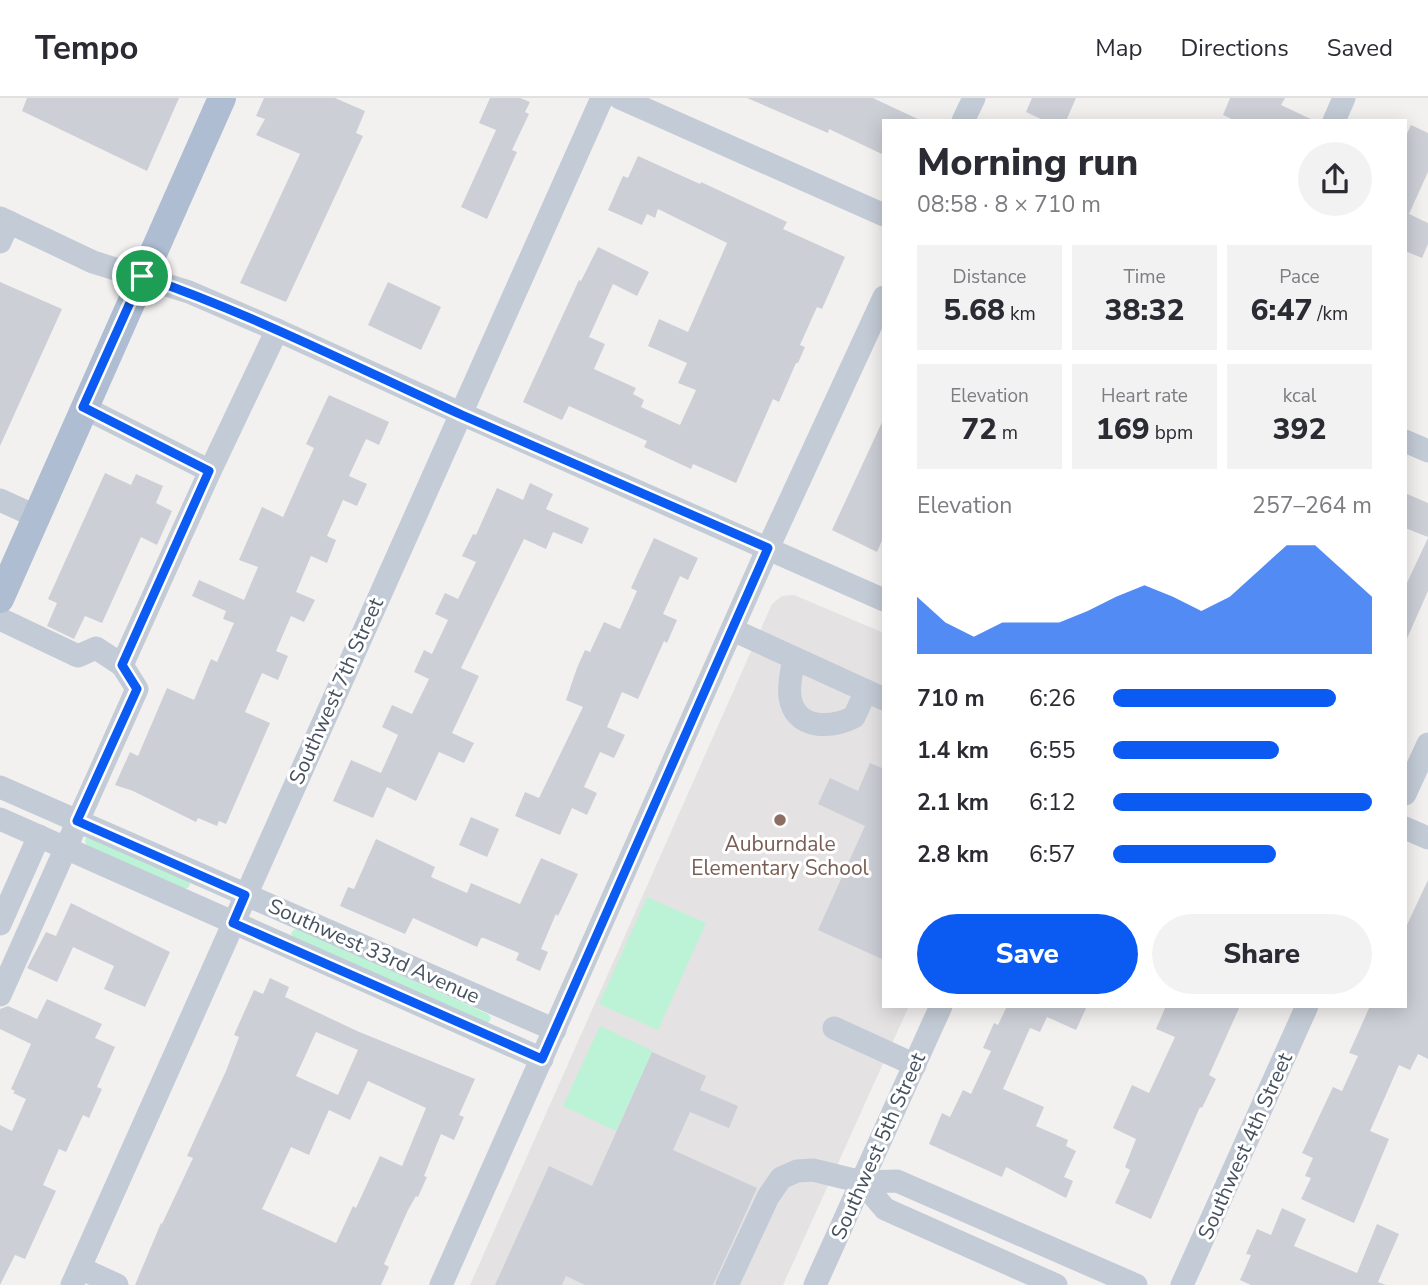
<!DOCTYPE html>
<html lang="en">
<head>
<meta charset="utf-8">
<style>
  :root { --surface:#fff; --page:#f2f2f3; --text:#2b2b33; --muted:#7c7c81; --line:#e1e1e2; --accent:#0b5bf2 }
  body { margin:0; font-family:"Nunito Sans",sans-serif; background:var(--page); color:var(--text); height:100vh; display:flex; flex-direction:column; font-size:26px; white-space:nowrap }
  * { box-sizing:border-box; margin:0 }
  p { font-size:23px; color:var(--muted) }
  .icon { flex:none; width:38px; height:38px; fill:none; stroke:currentColor; stroke-width:2; stroke-linecap:round; stroke-linejoin:round }
  .map { position:relative; flex:1; overflow:hidden }
  .side { position:absolute; left:882px; top:21px; width:525px; height:889px; display:flex; flex-direction:column; background:var(--surface); border-radius:0px; box-shadow:0 4px 18px #0003 }
  .side>* { flex:none }
  .pin { position:absolute; display:grid; place-items:center; width:60px; height:60px; color:#fff; margin:-30px; border:4px solid #fff; border-radius:50%; box-shadow:0 2px 7px #0007 }
  .round { display:grid; place-items:center; flex:none; width:74px; height:74px; border-radius:37px; background:var(--page) }
  .summary { display:flex; align-items:center; justify-content:space-between; height:119px; padding:0 35px }
  h1 { font-size:38px; font-weight:800; line-height:52px }
  .stats { display:grid; grid-template-columns:repeat(3,1fr); gap:10px; height:119px; padding:7px 35px }
  .stats div { display:grid; align-content:center; border-radius:0px; background:var(--page); text-align:center }
  .stats b { font-size:30px; font-weight:800 }
  .stats small { font-size:19px; font-weight:400 }
  .stats p { font-size:19px }
  .chart { height:196px; padding:14px 35px }
  .chart p { display:flex; justify-content:space-between }
  .chart svg { width:100%; height:126px; margin-top:7px; fill:var(--accent); opacity:.7 }
  .action { display:flex; gap:14px; margin-top:auto; padding:14px 35px }
  .action a { flex:1; height:80px; border-radius:42px; background:var(--accent); color:#fff; font-size:28px; font-weight:800; line-height:80px; text-align:center }
  .action a+a { background:var(--page); color:var(--text) }
  ul { padding:0 35px; list-style:none; font-size:23px }
  li { display:grid; grid-template-columns:112px 84px 1fr; align-items:center; height:52px }
  li i { height:18px; border-radius:9px; background:var(--accent) }
  header { display:flex; align-items:center; gap:42px; box-sizing:border-box; height:98px; padding:0 35px; background:var(--surface); border-bottom:2px solid var(--line) }
  header strong { font-size:33px }
  nav { display:flex; gap:38px; margin-inline-start:auto; font-size:24px }
  .map>svg:first-child { display:block }
</style>
</head>
<body>
<header>
<strong>Tempo</strong>
<nav><a>Map</a><a>Directions</a><a>Saved</a></nav>
</header>
<div class="map">
<svg width="1428" height="1187" viewBox="0 0 1428 1187">
  <rect width="100%" height="100%" fill="#f3f1f0"/>
  <path fill="#e4e2e2" d="M794 497 884 535V908H909L783 1187H470L772 506 782 498Z"/>
  <g fill="#bcf3d6">
    <path d="M91 739 188 783 190 786 188 790 183 791 87 748 85 743 86 740Z"/>
    <path d="M647 799 706 825 658 932 599 906Z"/>
    <path d="M298 831 488 916 491 920 489 924 485 925 294 840 291 836 293 832Z"/>
    <path d="M600 928 653 953 616 1033 563 1008Z"/>
  </g>
  <g fill="#cccfd6" fill-rule="evenodd">
    <path d="M27 0H179L147 73 22 13Z"/>
    <path d="M264 0H335L365 13 356 35 363 38 286 204 240 185 300 56 256 37 265 21 256 18Z"/>
    <path d="M490 0H520L530 4 525 14 529 16 512 52 517 54 487 121 461 109 496 32 479 25Z"/>
    <path d="M747 0H873L922 23H884V57L829 31 828 35Z"/>
    <path d="M1032 0H1076L1066 23H1045L1026 14Z"/>
    <path d="M1230 0H1285L1281 7 1315 23H1236L1223 17Z"/>
    <path d="M1411 27 1428 35V74L1409 116 1428 125V146L1422 160 1405 153V40Z"/>
    <path d="M638 58 700 86 701 84 787 124 783 131 845 159 822 211 817 209 800 247 805 249 798 265H796L779 304 773 301 736 385 693 366 691 371 644 349 647 343 569 308 562 322 523 304 579 182 581 183 598 149 649 174 637 198 613 186 589 239 605 246 594 271 636 290 633 296 644 302 641 309 680 327 696 292 678 285 687 265 648 248 659 221 688 234 727 145 658 111 655 120 647 116 642 127 608 112 623 78 628 80Z"/>
    <path d="M0 184 62 211 0 348Z"/>
    <path d="M388 184 441 209 421 252 368 227Z"/>
    <path d="M329 297 389 324 379 347 366 341 349 378 367 386 357 408 343 402 327 438 336 442 327 465 311 458 296 494 315 502 304 524 291 518 276 553 288 558 278 582 262 575 245 614 270 625 226 726 219 723 217 728 198 720 196 724 133 693 115 687 130 654 138 658 167 590 194 602 211 561 217 564 234 525 223 521 226 513 192 498 199 482 244 502 258 469 239 462 262 409 283 419 314 350 306 346Z"/>
    <path d="M884 320V438L877 454 832 432Z"/>
    <path d="M105 375 131 387 136 376 163 388 156 405 172 413 157 447 141 439 102 525 85 518 74 541 47 528 57 505 48 501Z"/>
    <path d="M530 385 553 396 546 411 589 430 582 446 553 434 546 451 524 441 461 570 479 578 452 635 474 645 464 665 439 654 416 703 387 689 373 720 333 703 351 662 381 675 398 637 382 629 392 607 412 616 429 581 414 574 424 552 432 556 448 522 435 516 445 495 458 501 476 464 462 458 473 436 476 437 497 390 523 402Z"/>
    <path d="M1405 395 1428 405V439L1405 430Z"/>
    <path d="M654 440 698 460 688 482 680 478 663 516 677 522 667 545 664 543 638 601 622 594 607 629 625 637 614 660 600 654 584 689 597 695 587 717 572 710 560 737 515 718 525 694 539 700 583 609 566 602 577 570 585 552 590 554 604 524 620 531 637 493 631 490Z"/>
    <path d="M1428 440V493L1405 545V489Z"/>
    <path d="M870 665 884 671V862L818 832 865 728 818 706 830 680 858 693Z"/>
    <path d="M471 719 499 731 487 759 459 747Z"/>
    <path d="M376 741 435 769 431 779 467 795 471 785 520 806 541 760 578 776 558 818 556 816 541 851 548 854 540 873 516 862 519 855 484 840H481L477 849 413 820 405 836 340 808 348 789 354 791Z"/>
    <path d="M1428 782V961L1418 956 1410 972 1399 967 1370 1033 1389 1041 1354 1125 1301 1101 1311 1080 1305 1078 1313 1060 1302 1055 1333 989 1342 993 1358 958 1349 955 1370 908H1405V831Z"/>
    <path d="M71 805 170 854 145 909 104 891 114 868 73 849 57 884 27 870 46 834 56 838Z"/>
    <path d="M270 880 289 889 285 899 357 933 475 981 459 1017 464 1019 454 1042 441 1036 424 1078 427 1079 418 1099 416 1098 408 1112 384 1166 389 1169 381 1187H135L161 1125 162 1126 193 1060 187 1058 226 973 239 939 234 937 254 892 263 896ZM316 934 358 952 338 997 296 978ZM368 983 426 1010 402 1068 380 1058 356 1110 353 1108 336 1145 262 1111 291 1049 309 1057 329 1012 350 1022Z"/>
    <path d="M47 901 102 926 95 940 115 949 97 989 102 991 89 1020 83 1017 66 1054 59 1051 43 1087 56 1093 25 1161 15 1157 0 1187V1027L12 1033 26 1001 13 995 15 993 11 991 31 946 0 931V911L8 908 37 921Z"/>
    <path d="M1007 908H1087L1076 932 1047 919 1040 934 1030 930 1003 991 1044 1009 1036 1028 1068 1042 1066 1048 1076 1053 1064 1079 1073 1083 1066 1100 1006 1069 1002 1079 929 1046 942 1015 950 1019 963 992 971 996 991 953 983 950 994 925 998 927Z"/>
    <path d="M1166 908H1240L1209 977 1216 981 1202 1010 1200 1009 1151 1121 1115 1105 1130 1072 1125 1069 1136 1041 1113 1030 1132 987 1149 995 1175 939 1156 931Z"/>
    <path d="M652 954 706 978 700 992 738 1008 729 1030 690 1014 673 1052 757 1090 713 1187H585L566 1178 562 1187H495L549 1068 592 1088Z"/>
    <path d="M1282 1110 1306 1121 1294 1148 1357 1175 1377 1126 1399 1136 1378 1184 1386 1187H1251L1240 1182 1251 1157 1246 1156 1257 1131 1271 1137Z"/>
  </g>
  <g fill="none" stroke-linecap="round" stroke-linejoin="round">
    <g stroke="#c3cbd6" stroke-width="23">
      <path d="M620 0 884 117"/>
      <path d="M963 23 974 0"/>
      <path d="M1334 23 1344 0"/>
      <path d="M0 120 93 164 189 194 277 232 462 316 884 502"/>
      <path d="M0 144 9 124"/>
      <path d="M83 309 210 373"/>
      <path d="M1405 343 1428 353"/>
      <path d="M0 402 35 418"/>
      <path d="M0 521 78 558 96 550 122 567"/>
      <path d="M733 532 884 601"/>
      <path d="M794 560C792 573 788 586 790 599 795 633 832 630 854 619L866 593"/>
      <path d="M0 689 555 932"/>
      <path d="M1405 696 1428 646"/>
      <path d="M0 721 542 961"/>
      <path d="M1405 730 1428 740"/>
      <path d="M0 826 39 738"/>
      <path d="M0 897 137 591 122 567 210 373 277 232"/>
      <path d="M834 930 915 967"/>
      <path d="M862 1084 885 1111 1056 1187"/>
      <path d="M80 1170 117 1187"/>
      <path d="M72 1187 602 0"/>
      <path d="M441 1187 768 450 884 199"/>
      <path d="M727 1187 768 1099 781 1080 797 1073 813 1072 862 1084 897 1083 1136 1187"/>
      <path d="M815 1187 941 908"/>
      <path d="M1182 1187 1307 908"/>
    </g>
    <path stroke="#aebdd1" stroke-width="28" d="M0 501 222 0"/>
  </g>
  <g fill="none" stroke-linecap="round" stroke-linejoin="round">
    <defs>
      <path id="route" d="M142 178C252 216 356 269 462 317 564 362 666 406 768 450L542 961 233 825 245 797 77 723 137 591 122 567 209 373 83 309Z"/>
    </defs>
    <use href="#route" stroke="#fff" stroke-width="14"/>
    <use href="#route" stroke="#0b5bf2" stroke-width="9"/>
  </g>
  <circle fill="#8d6e63" stroke="#fff" stroke-width="2.5" cx="780" cy="722" r="7"/>
  <g text-anchor="middle" stroke-width="6" stroke-linejoin="round" paint-order="stroke">
    <g font-size="21" fill="#475260" stroke="#fff">
      <text transform="translate(336 593) rotate(-66)" y="7">Southwest 7th Street</text>
      <text transform="translate(374 853) rotate(24)" y="7">Southwest 33rd Avenue</text>
      <text transform="translate(878 1048) rotate(-66)" y="7">Southwest 5th Street</text>
      <text transform="translate(1245 1048) rotate(-66)" y="7">Southwest 4th Street</text>
    </g>
    <g font-size="21" fill="#785e54" stroke="#fff">
      <text x="780" y="753">Auburndale<tspan x="780" dy="24">Elementary School</tspan></text>
    </g>
  </g>
</svg>
<div class="pin" style="left:142px;top:178px;background:#1e9e55"><svg class="icon" aria-label="arrive" viewBox="0 0 24 24"><path d="M6 21V4h12l-3 4 3 4H6"/></svg></div>
<section class="side">
<div class="summary"><div><h1>Morning run</h1><p>08:58 · 8 × 710 m</p></div><a class="round"><svg class="icon" aria-label="share" viewBox="0 0 24 24"><path d="M12 15V3M7 8l5-5 5 5M5 13v7h14v-7"/></svg></a></div>
<div class="stats">
<div><p>Distance</p><b>5.68<small> km</small></b></div>
<div><p>Time</p><b>38:32</b></div>
<div><p>Pace</p><b>6:47<small> /km</small></b></div>
</div>
<div class="stats">
<div><p>Elevation</p><b>72<small> m</small></b></div>
<div><p>Heart rate</p><b>169<small> bpm</small></b></div>
<div><p>kcal</p><b>392</b></div>
</div>
<div class="chart"><p><span>Elevation</span>257–264 m</p>
<svg viewBox="0 0 160 44" preserveAspectRatio="none"><path d="M0 44V24L10 33L20 38L30 33L40 33L50 33L60 29L70 24L80 20L90 24L100 29L110 24L120 15L130 6L140 6L150 15L160 24V44z"/></svg>
</div>
<ul>
<li><b>710 m</b>6:26<i style="width:86%"></i></li>
<li><b>1.4 km</b>6:55<i style="width:64%"></i></li>
<li><b>2.1 km</b>6:12<i style="width:100%"></i></li>
<li><b>2.8 km</b>6:57<i style="width:63%"></i></li>
</ul>
<div class="action"><a>Save</a><a>Share</a></div>
</section>
</div>
</body>
</html>
